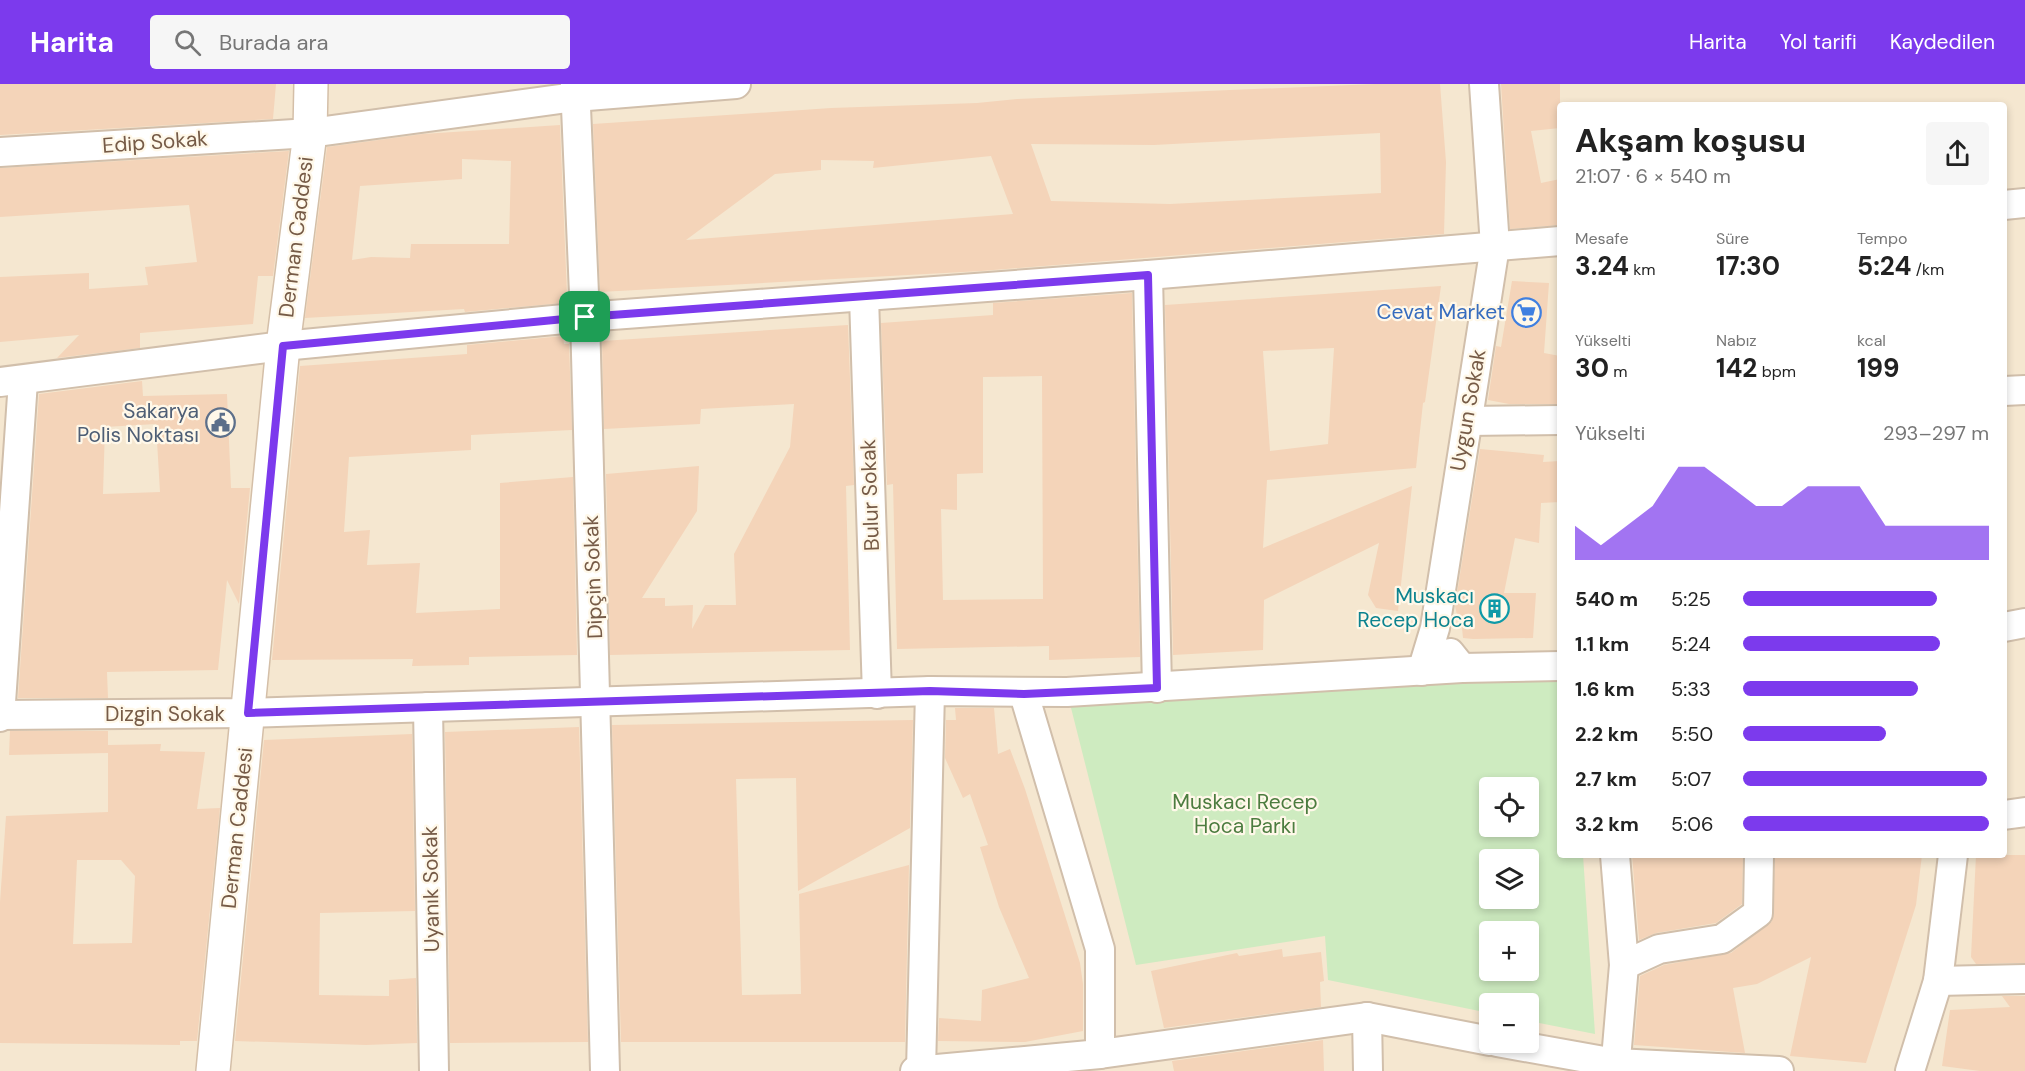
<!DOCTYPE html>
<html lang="tr">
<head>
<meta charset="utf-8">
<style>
  :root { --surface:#fff; --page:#f6f6f6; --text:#222; --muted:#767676; --accent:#7c3aed }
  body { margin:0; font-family:"DM Sans",sans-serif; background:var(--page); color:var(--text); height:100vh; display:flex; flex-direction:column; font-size:22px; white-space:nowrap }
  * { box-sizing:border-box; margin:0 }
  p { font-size:20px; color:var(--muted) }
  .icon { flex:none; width:33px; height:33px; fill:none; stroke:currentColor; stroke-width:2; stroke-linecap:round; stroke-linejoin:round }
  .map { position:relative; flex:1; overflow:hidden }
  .panel { position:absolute; left:1557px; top:18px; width:450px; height:756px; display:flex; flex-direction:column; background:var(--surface); border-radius:6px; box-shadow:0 3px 9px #0003 }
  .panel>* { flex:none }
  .fabs { position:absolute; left:1479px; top:693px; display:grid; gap:12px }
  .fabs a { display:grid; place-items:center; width:60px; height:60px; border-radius:6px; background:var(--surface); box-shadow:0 3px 9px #0003; font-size:30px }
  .pin { position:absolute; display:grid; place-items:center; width:51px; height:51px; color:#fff; margin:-26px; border-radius:12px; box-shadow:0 3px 9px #0006 }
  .round { display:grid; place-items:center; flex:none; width:63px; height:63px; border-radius:6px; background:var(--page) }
  .headline { display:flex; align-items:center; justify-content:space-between; height:102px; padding:0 18px }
  h1 { font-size:33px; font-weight:700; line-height:45px }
  .metrics { display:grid; grid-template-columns:repeat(3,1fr); gap:9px; height:102px; padding:6px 18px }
  .metrics div { display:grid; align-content:center }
  .metrics b { font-size:26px; font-weight:700 }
  .metrics small { font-size:16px; font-weight:400 }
  .metrics p { font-size:16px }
  .chart { height:168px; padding:12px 18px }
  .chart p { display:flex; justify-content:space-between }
  .chart svg { width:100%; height:108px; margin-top:6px; fill:var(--accent); opacity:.7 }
  ul { padding:0 18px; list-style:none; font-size:20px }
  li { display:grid; grid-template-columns:96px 72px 1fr; align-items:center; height:45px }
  li i { height:15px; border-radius:8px; background:var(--accent) }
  header { display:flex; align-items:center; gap:36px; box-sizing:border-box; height:84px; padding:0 30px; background:var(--accent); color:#fff }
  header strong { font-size:28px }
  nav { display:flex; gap:33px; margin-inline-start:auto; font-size:21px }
  .search { width:420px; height:54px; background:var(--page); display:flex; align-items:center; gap:15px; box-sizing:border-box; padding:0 21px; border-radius:6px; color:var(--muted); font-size:22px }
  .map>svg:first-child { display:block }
</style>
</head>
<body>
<header>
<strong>Harita</strong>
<div class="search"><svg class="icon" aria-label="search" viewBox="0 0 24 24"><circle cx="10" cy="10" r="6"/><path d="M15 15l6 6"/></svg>Burada ara</div>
<nav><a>Harita</a><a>Yol tarifi</a><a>Kaydedilen</a></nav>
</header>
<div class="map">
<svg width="2025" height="987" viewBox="0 0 2025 987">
  <rect width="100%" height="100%" fill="#fdf5e2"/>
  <path fill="#f5e7d0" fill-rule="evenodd" d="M0 0H2025V987H0ZM1560 21H2004V771H1560ZM1490 704H1528V742H1490ZM1490 776H1528V814H1490ZM1490 848H1528V886H1490ZM1490 920H1528V958H1490Z"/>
  <path fill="#ceebc0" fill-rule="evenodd" d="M1302 594 1560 598V771H1583L1595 950 1529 937 1528 920H1490L1489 929 1328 896 1325 852 1136 881 1067 608ZM1490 704H1528V742H1490ZM1490 776H1528V814H1490ZM1490 848H1528V886H1490Z"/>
  <g fill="#f4d4b9" fill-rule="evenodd">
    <path d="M0 0H276L273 35 0 51Z"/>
    <path d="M1375 0H1440L1446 78 1444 150 981 187 600 208 593 40 831 24 977 19 1017 15ZM1380 49 1381 109 1170 120 1051 117 1031 60 1154 61ZM991 72 1013 130 686 156 775 90 821 86V76L874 77 873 84Z"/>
    <path d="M1501 0H1560V44L1531 47 1541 99 1560 95V141L1510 145Z"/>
    <path d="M560 41 567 210H563V219L465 228 464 225 305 234 327 63 423 50ZM462 75 511 77 509 160H411L410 174 371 173 352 176 360 102 462 95Z"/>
    <path d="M289 67 273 192H258L253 240 140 249V264L57 274 79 251 0 258V193L89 189V205L148 201 145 183 197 178 189 121 0 133V84Z"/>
    <path d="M1512 197 1549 199 1544 269 1560 272V320H1509L1488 316 1496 262 1501 263Z"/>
    <path d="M1441 202 1425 318 1423 319 1416 384 1267 396 1263 464 1412 402 1398 527 1376 524 1368 511 1379 459 1264 516 1263 566 1173 571 1165 221ZM1334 264 1328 360 1270 367 1263 267Z"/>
    <path d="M1132 209 1140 573 1049 576V562L897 565 893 400 887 401 881 239 993 231V219ZM1042 292 1043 515 943 516 941 425 957 426V390L983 389V293Z"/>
    <path d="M848 241 854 401 846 402 850 566 610 571 606 390 699 382 697 427 642 514H665V522L693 521 692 545 705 521H736L734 470 790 363 794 320 701 325 700 340 604 345 602 257Z"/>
    <path d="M563 252 564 260H569L572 346 471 351V366L349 373 344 448 370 446 367 481 420 479 416 529 500 525V399L573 393 577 571 469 573V581L412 582 413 575 272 576 300 282 467 270V261Z"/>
    <path d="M142 297 143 312 227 310 231 404H250L239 520 227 496 218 586 107 588 108 614H18L39 310ZM156 340 160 408 103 410 105 343Z"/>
    <path d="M1480 365 1544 371 1543 378 1560 377V418L1541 419 1539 459 1515 454 1504 509H1536L1533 554 1473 555 1463 554 1462 544H1460L1455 522Z"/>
    <path d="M955 624H994L998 670 1010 665 1025 705 1080 879 1083 900V947L1025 958 938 957 939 934 981 937 982 906 1029 894 999 823 980 763 988 761 970 710 963 714 945 674 946 636H956Z"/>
    <path d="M913 636 910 744 798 807 796 694 736 695 742 911 801 910 799 810 909 781 905 958H621L612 641Z"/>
    <path d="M579 643 588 958 450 959 445 648Z"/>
    <path d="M10 647H108V661L161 660 160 667 205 668 197 725 220 724 197 957H180V961L0 959V818L6 732 108 728V669L9 671ZM77 776H121L135 792 132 859 73 860Z"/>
    <path d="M412 650 415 827 320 829 319 911 389 912V896L416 894 417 959 366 961 235 957 264 656Z"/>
    <path d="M1632 771H1743L1742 820 1716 839 1656 849 1639 856Z"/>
    <path d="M1775 771H1922L1916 821 1866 979 1790 972 1811 873 1757 900 1733 904 1745 969 1634 961 1640 892 1664 881 1731 869 1772 837Z"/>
    <path d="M1976 771H2025V879L1976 880 1971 873Z"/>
    <path d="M1282 865 1283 873 1321 868 1324 897 1320 898 1321 923 1164 944 1151 887 1237 869 1239 872Z"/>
    <path d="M2002 912H2025V987H1980L1942 982 1950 926 2010 923Z"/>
    <path d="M1323 956 1324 987H1174L1172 977Z"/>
  </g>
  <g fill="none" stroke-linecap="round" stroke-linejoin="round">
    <defs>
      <g id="street">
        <path d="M575 0 585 233 605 987"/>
        <path d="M0 68 310 49 575 13 736 0"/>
        <path d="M2004 121 2025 119"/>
        <path d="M1148 191 1157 604"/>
        <path d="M864 213 877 610"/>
        <path d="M0 298 283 262 585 233 1148 191 1560 157"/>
        <path d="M2004 307 2025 306"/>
        <path d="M1468 337 1560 336"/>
        <path d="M2004 543 2025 539"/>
        <path d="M1450 569 1462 584 1560 582"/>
        <path d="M1422 587 1435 544 1495 162 1484 0"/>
        <path d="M1024 610 1100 865V970"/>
        <path d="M428 623 434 987"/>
        <path d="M0 631 248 629 930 607 1067 608 1462 584"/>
        <path d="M0 633 23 297"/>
        <path d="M2004 731 2025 728"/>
        <path d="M1615 771 1624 881 1615 987"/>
        <path d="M1624 881 1659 865 1722 855 1758 829 1759 771"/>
        <path d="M1938 897 2025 895"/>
        <path d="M1367 933 1368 987"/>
        <path d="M1497 958 1615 979 1779 987"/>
        <path d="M915 987 1100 970 1367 933 1490 957"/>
        <path d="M921 987 930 607"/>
        <path d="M1910 987 1938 897 1953 771"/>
      </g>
      <path id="secondary" d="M213 987 283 262 310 49 311 0"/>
    </defs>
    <use href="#street" stroke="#d1bfab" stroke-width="32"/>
    <use href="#secondary" stroke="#d4bfa8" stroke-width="36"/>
    <use href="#street" stroke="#fff" stroke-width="28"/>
    <use href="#secondary" stroke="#fff" stroke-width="33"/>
  </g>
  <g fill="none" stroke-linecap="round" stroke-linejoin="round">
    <defs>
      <path id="route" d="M1148 191 1157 604 1024 610 930 607 248 629 283 262 585 233Z"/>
    </defs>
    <use href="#route" stroke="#fff" stroke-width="12"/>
    <use href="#route" stroke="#7c3aed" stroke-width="8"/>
  </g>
  <defs>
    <symbol id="supermarket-ring" viewBox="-11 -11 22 22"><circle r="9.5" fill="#fff8e9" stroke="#3f7fe0" stroke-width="1.5"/><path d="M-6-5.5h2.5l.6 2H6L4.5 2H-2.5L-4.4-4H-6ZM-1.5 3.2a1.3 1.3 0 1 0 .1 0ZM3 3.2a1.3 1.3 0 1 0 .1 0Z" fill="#3f7fe0"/></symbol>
    <symbol id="civic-ring" viewBox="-11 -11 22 22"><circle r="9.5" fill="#fff8e9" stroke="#5c6f8a" stroke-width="1.5"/><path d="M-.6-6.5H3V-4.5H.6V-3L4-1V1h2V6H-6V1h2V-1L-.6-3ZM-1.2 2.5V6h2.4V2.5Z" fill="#5c6f8a"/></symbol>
    <symbol id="building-ring" viewBox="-11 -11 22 22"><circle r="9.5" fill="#fff8e9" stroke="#0f9aa8" stroke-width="1.5"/><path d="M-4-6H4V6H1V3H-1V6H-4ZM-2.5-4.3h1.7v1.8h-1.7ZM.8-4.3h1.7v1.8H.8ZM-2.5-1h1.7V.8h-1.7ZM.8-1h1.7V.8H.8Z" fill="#0f9aa8"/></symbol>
  </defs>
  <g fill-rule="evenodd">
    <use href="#supermarket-ring" x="1510" y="212" width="33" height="33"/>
    <use href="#civic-ring" x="204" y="322" width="33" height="33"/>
    <use href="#building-ring" x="1478" y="508" width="33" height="33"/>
  </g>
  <g text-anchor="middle" stroke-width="4.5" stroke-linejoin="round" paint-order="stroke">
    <g font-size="21" fill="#765b47" stroke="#fff8e9">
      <text transform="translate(155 58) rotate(-4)" y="7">Edip Sokak</text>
      <text transform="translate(296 153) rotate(-83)" y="7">Derman Caddesi</text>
      <text transform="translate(1468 326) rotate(-80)" y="7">Uygun Sokak</text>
      <text transform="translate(870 411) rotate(-92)" y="7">Bulur Sokak</text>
      <text transform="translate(593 493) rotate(-92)" y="7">Dipçin Sokak</text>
      <text x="165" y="637">Dizgin Sokak</text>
      <text transform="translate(237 744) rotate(-84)" y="7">Derman Caddesi</text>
      <text transform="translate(431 805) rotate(-91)" y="7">Uyanık Sokak</text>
    </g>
    <g font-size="21" fill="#366cbe" stroke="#fff8e9" text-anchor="end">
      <text x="1505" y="235">Cevat Market</text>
    </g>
    <g font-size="21" fill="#4e5e75" stroke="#fff8e9" text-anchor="end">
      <text x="199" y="334">Sakarya<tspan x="199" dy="24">Polis Noktası</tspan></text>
    </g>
    <g font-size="21" fill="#0d838f" stroke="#fff8e9" text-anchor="end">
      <text x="1474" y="519">Muskacı<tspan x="1474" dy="24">Recep Hoca</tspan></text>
    </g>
    <g font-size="21" fill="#4c7c3f" stroke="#fff8e9">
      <text x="1245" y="725">Muskacı Recep<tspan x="1245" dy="24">Hoca Parkı</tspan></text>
    </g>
  </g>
</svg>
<div class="fabs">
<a><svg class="icon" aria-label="locate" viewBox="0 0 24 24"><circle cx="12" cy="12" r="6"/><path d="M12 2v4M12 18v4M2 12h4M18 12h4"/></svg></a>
<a><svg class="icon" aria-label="layers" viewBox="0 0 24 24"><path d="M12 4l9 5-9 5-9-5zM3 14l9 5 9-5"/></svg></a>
<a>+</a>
<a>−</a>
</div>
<div class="pin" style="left:585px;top:233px;background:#1e9e55"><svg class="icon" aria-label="arrive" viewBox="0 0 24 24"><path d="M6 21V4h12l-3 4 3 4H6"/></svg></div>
<section class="panel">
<div class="headline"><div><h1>Akşam koşusu</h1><p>21:07 · 6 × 540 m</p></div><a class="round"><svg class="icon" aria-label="share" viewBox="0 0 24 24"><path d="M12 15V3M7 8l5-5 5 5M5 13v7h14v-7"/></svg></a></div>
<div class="metrics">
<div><p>Mesafe</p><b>3.24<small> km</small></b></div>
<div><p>Süre</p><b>17:30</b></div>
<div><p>Tempo</p><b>5:24<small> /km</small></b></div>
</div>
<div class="metrics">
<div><p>Yükselti</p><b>30<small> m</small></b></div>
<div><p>Nabız</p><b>142<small> bpm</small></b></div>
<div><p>kcal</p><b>199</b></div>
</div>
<div class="chart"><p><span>Yükselti</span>293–297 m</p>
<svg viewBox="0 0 160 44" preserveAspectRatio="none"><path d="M0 44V30L10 38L20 30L30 22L40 6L50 6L60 14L70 22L80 22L90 14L100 14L110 14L120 30L130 30L140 30L150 30L160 30V44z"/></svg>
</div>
<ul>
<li><b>540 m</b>5:25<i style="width:79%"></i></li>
<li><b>1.1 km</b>5:24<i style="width:80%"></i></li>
<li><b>1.6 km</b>5:33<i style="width:71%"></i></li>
<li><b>2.2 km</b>5:50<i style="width:58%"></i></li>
<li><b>2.7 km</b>5:07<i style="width:99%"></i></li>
<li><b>3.2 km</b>5:06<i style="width:100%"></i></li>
</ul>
</section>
</div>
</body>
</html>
